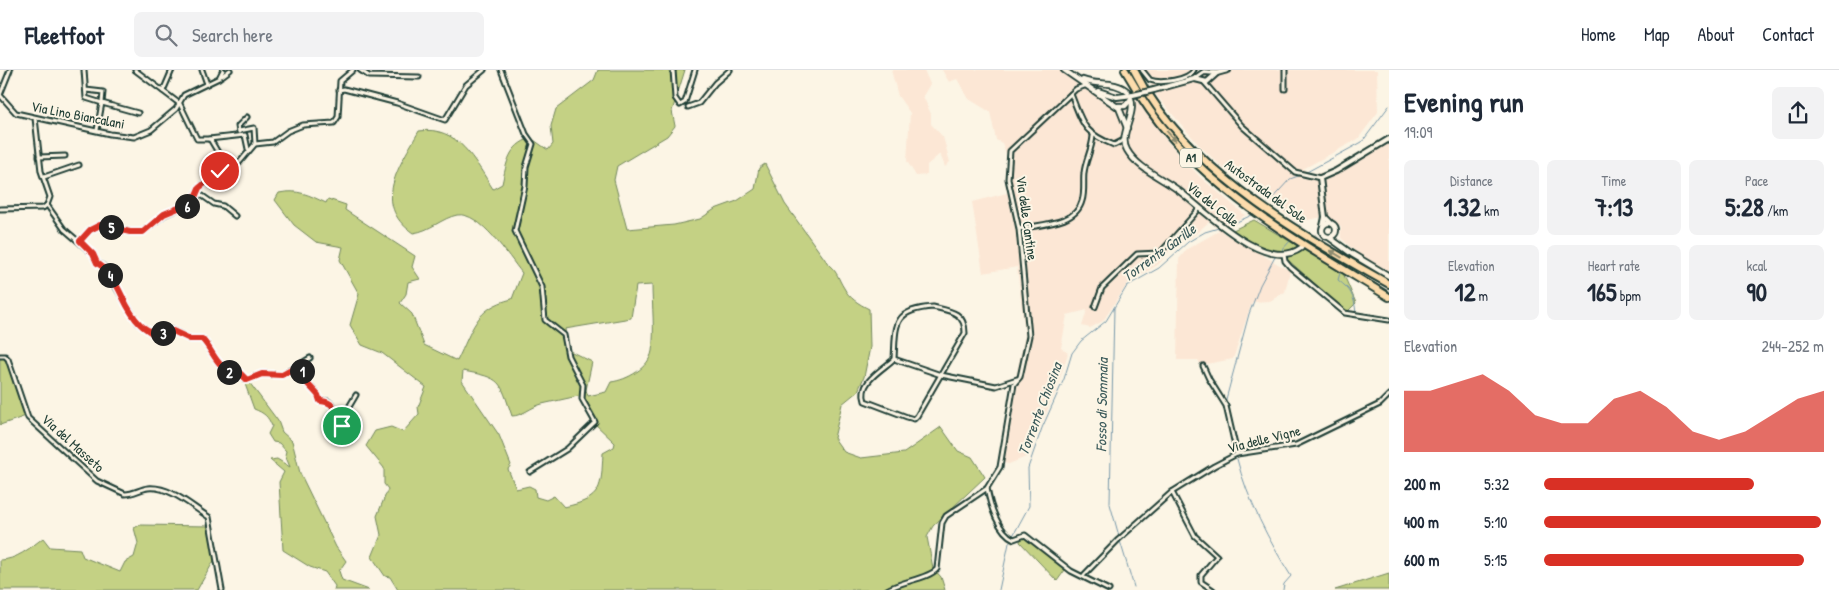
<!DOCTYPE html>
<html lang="en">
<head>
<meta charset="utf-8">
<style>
  :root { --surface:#fff; --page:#f2f2f3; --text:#1f2937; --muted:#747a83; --line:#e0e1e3; --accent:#d93025 }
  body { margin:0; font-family:"Patrick Hand",sans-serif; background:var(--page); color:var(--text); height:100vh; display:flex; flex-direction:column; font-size:19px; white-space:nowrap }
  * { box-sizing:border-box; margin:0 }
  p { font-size:16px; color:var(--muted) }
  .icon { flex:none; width:28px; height:28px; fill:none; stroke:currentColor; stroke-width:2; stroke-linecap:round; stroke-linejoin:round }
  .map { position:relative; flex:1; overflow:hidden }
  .details { display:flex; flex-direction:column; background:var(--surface); width:450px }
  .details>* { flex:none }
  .pin { position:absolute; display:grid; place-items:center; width:42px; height:42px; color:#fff; margin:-21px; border:2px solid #fff; border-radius:50%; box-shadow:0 1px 5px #0007 }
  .km { position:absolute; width:25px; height:25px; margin:-12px; border-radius:50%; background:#222; color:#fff; font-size:14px; line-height:25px; text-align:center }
  .round { display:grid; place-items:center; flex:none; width:52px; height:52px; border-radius:8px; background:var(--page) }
  .summary { display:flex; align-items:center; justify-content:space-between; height:85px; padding:0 15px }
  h1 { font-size:28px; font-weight:700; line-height:38px }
  .figures { display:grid; grid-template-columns:repeat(3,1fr); gap:8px; height:85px; padding:5px 15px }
  .figures div { display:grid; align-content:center; border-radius:8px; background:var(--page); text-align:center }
  .figures b { font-size:25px; font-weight:700 }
  .figures small { font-size:14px; font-weight:400 }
  .figures p { font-size:14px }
  .chart { height:140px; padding:10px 15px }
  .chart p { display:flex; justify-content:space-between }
  .chart svg { width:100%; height:90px; margin-top:5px; fill:var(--accent); opacity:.7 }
  ul { padding:0 15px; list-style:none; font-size:16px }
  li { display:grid; grid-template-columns:80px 60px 1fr; align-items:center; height:38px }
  li i { height:12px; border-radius:6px; background:var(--accent) }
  header { display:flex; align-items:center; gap:30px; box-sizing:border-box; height:70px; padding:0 25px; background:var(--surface); border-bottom:1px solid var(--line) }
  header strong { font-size:24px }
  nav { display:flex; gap:28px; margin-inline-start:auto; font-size:18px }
  .search { width:350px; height:45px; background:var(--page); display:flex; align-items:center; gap:12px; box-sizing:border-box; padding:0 18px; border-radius:8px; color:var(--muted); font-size:19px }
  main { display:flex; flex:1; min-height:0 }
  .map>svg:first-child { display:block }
</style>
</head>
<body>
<header>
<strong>Fleetfoot</strong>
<div class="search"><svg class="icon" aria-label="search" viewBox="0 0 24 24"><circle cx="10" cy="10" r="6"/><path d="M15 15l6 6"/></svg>Search here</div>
<nav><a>Home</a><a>Map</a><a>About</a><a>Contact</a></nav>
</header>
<main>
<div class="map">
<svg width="1389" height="520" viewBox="0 0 1389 520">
  <rect width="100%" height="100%" fill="#fcf5e5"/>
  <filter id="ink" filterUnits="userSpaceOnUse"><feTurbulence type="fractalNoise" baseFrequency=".02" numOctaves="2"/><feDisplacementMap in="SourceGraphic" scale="10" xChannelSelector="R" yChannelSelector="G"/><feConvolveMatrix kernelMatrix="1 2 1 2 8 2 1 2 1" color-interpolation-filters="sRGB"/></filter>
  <g filter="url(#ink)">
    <g fill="#fce7d5">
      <path d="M891 0H924L930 14 923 26 931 44V54L943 67 950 92 945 97 940 84 927 95V105L916 106 907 91 910 43 898 26Z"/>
      <path d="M942 0H1062L1101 28 1120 31 1136 28 1167 71 1200 107 1245 145 1222 162 1290 201 1285 222 1270 231 1252 232 1233 289 1201 295 1198 290H1177L1179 189 1187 179 1219 161 1210 151 1192 167 1174 175 1159 194 1128 213 1103 251 1090 258 1082 256 1087 240 1067 245 1061 278 1068 283 1055 323 1026 387 1009 394 997 392 1025 265 1017 197 983 203 972 132 1007 123 1005 110 1007 86 1002 73 996 70 990 42 969 29 957 9 949 12Z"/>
      <path d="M1143 0H1192V4L1217 0H1377L1378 42 1358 69 1303 99 1310 104 1326 102 1389 65V202L1356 182 1341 168V157L1328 146 1297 152 1223 98 1198 74 1157 26Z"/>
    </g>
    <g fill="#c4d184" stroke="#72875c" fill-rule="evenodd">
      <path d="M598 0H685L672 41 675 56 667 66 617 96 614 110 627 159 674 155 700 149 715 139 737 131 755 119 759 98 765 94 785 134 829 195C839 204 837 207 844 218 849 228 859 234 869 239L870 277 864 307 858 321 842 334 834 368 844 382 861 388 904 383 941 357 958 381 972 387 985 407 933 456 927 467 933 498 941 507 945 520H398L390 507 385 506 372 487 381 465 377 446 388 419 384 414V398L366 376 375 361 391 357 403 362 419 344 418 337 426 317 382 283 362 275 350 255 359 224 340 190 343 177 316 172 294 155 275 130 279 123C298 119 309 125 326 133L328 129 346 135 345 140 415 186 412 197 420 209 408 212 406 224 400 233 412 244 424 275 457 291C473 259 475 238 512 229L522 203C509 187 480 141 457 145 442 148 430 161 413 163 371 134 400 95 419 61 458 55 475 91 493 119L502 114C507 92 508 76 531 68L548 80 553 74 551 56 556 39 594 10ZM652 215C652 236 655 260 652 281 649 298 627 310 611 312L606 322 588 326 586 320 592 292 568 280 565 259 631 248 636 216ZM463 301C502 308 500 310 512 346 522 346 531 337 542 334 554 331 566 329 578 326L588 337 592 351 615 373 614 377 603 383C601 418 603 429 564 437L554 426 546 430 536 427 535 419 529 416 516 419 508 399 511 395 499 365 462 311Z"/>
      <path d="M1254 150 1343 203 1356 233 1347 242 1288 190 1231 161Z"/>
      <path d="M0 287H4L7 290 26 346 0 355Z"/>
      <path d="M249 312 278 351 282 362 292 371 300 403 336 477 346 491 339 501 342 510 369 520H334L335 516 325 502 310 497 283 480 279 412 284 402 270 390 277 389 290 397 285 385 286 381 279 373 273 372 268 364 272 356C268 346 264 343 254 339L245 314Z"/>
      <path d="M140 455 210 456 215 489 197 520H0V490C16 490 30 478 43 468L50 477 80 479 83 487 120 502 125 492 134 487 138 473 134 458Z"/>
      <path d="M1021 468H1025L1065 500 1057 511 1020 472Z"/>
      <path d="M1389 503V520H1335Z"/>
    </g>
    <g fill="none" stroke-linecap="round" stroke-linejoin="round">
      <g stroke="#7798aa" stroke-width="1">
        <path d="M1305 103 1362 72 1389 36"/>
        <path d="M1271 130 1301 152 1300 154"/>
        <path d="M1268 133 1290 109 1301 105"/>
        <path d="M1226 157 1252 145"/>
        <path d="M1282 180 1290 171"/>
        <path d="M1340 203 1338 210C1351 220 1354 225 1356 243"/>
        <path d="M1225 333 1249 244 1260 215 1275 187"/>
        <path d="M1229 356 1234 382"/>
        <path d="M1237 389C1247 429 1269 471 1291 506L1284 514 1283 520"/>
        <path d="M1110 433 1114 238"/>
        <path d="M1110 434 1119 466"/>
        <path d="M1120 471 1134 517"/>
        <path d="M999 520 1009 473 1029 436 1028 398 1042 358 1064 309 1072 283 1081 271 1106 251 1127 216 1159 198 1188 172 1205 162 1222 157"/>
      </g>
      <path stroke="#d0d0c2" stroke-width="4.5" stroke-dasharray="4.5 2" stroke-linecap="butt" d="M1303 176 1317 165"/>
      <defs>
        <g id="minor">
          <path d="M84 0 86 28 102 33 103 22 86 20"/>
          <path d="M135 0 180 34 197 69H210L226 96"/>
          <path d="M202 0 207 14"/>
          <path d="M360 0 369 6 419 7"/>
          <path d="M501 0 526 64 533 74 526 97 525 116 515 161 542 217 545 250 564 265 568 286 583 315 582 329 595 352 567 379 530 402"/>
          <path d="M673 0 675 28 680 35 685 32 695 0"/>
          <path d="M1142 0 1150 10C1161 14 1188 10 1194 0"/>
          <path d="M1285 0V19"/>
          <path d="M222 6 230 0"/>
          <path d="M1204 12 1242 56 1295 102 1320 108"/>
          <path d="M1087 15 1076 19 1010 81 1008 109 1019 159 1029 266 1020 307 1014 314 1000 397 987 418C990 435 998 462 1014 469L1025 465 1071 501 1109 520"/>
          <path d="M339 20 344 19 397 33 445 50 466 15 484 0"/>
          <path d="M163 21 172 0"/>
          <path d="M1071 24C1083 54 1082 62 1114 75L1124 70"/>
          <path d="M0 25 16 43 110 64 134 67 151 60 176 39 184 25 219 8 223 0"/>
          <path d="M0 25 10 0"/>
          <path d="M688 37 699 33 715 13 730 0"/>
          <path d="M35 48 41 101 50 127 47 135"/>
          <path d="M97 60 102 33 138 43"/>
          <path d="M239 61 254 58 255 74"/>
          <path d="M239 62 238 56 247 47"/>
          <path d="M209 69 245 65 248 79"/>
          <path d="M39 87 65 86"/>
          <path d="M44 107 79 95"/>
          <path d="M197 122 214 134 223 136 235 146"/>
          <path d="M47 135 64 159 93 184 97 193 103 196 138 253 155 265 171 260 190 269H202C216 284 216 301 239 303L247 310 262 304 282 305 310 288"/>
          <path d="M0 139 43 138 47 135"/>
          <path d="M1019 159C1039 154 1076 155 1082 131 1085 122 1083 112 1084 103 1085 91 1092 80 1093 66"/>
          <path d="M80 171 90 160 100 155 130 162H143L164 145 193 132 199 118 226 96 239 93 255 74 273 72 288 61 303 55 334 53 338 47 340 11 353 0"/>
          <path d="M1284 185 1285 191 1290 197 1345 243 1389 250"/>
          <path d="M933 237C950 241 965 242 965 263L917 346 914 349 907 347 865 331C858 312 882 300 894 289 896 255 892 240 933 237Z"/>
          <path d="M1095 237 1102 218 1137 184 1160 183 1200 138"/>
          <path d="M0 286H5L8 289 28 348 97 411 125 424C134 424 140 419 148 418 171 416 192 437 209 447L222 520"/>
          <path d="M894 289 941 305 996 316 1017 309"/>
          <path d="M298 296 305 311 318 325 320 331H328L333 335 339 360"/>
          <path d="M1203 296 1209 309 1226 336 1237 384"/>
          <path d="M340 361 342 360 343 347 356 325"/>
          <path d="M1172 422 1195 466 1217 486 1201 505V512L1213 520"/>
          <path d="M1084 505 1118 470 1172 422 1214 396 1237 384 1296 375 1380 334 1389 325"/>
          <path d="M887 520C901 511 928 509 937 499L942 453 946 446 986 419"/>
        </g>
        <g id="tertiary">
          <path d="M1195 9 1207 12 1217 3"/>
          <path d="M1154 20 1194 9 1204 2 1217 3 1228 0"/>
          <path d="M1098 21 1117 27 1133 25"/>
          <path d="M1325 147 1330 152"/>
          <path d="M1323 156 1325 147 1320 108 1336 101 1389 69"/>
        </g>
        <g id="secondary">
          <path d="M1064 0 1119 38 1127 58"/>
          <path d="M1083 10C1098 16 1115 10 1128 22"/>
          <path d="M1131 29C1136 46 1118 65 1127 80 1137 98 1162 108 1178 120 1205 140 1265 204 1301 178"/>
          <path d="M1118 36H1125L1131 29"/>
          <circle cx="1329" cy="160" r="7"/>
          <path d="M1330 168 1352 184 1389 206"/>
        </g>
        <g id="motorway">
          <path d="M1125 0 1137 20"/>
          <path d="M1134 0 1144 18"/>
          <path d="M1149 25C1203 109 1303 166 1389 214"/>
          <path d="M1141 27C1199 118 1300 172 1389 227"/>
        </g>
      </defs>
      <use href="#minor" stroke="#1f3d34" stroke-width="7"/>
      <use href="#tertiary" stroke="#1f3d34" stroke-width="8"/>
      <use href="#secondary" stroke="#1f3d34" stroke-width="8"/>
      <use href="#motorway" stroke="#1f3d34" stroke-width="10"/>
      <use href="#minor" stroke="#fcf5e5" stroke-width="3"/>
      <use href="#tertiary" stroke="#fcf5e5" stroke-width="4"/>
      <use href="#secondary" stroke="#fcf5e5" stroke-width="4.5"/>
      <use href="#motorway" stroke="#fddcac" stroke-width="6"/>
      <defs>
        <path id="tertiary-bridge" d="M1133 25 1154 20"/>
      </defs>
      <use href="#tertiary-bridge" stroke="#1f3d34" stroke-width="8" stroke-linecap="butt"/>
      <use href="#tertiary-bridge" stroke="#fcf5e5" stroke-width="4"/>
    </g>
    <defs><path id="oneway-solid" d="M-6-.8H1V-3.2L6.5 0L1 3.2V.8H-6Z" transform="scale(1.25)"/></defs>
    <g fill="#8e8c70">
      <use href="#oneway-solid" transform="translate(1171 66) rotate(48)"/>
      <use href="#oneway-solid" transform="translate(1336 184) rotate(-149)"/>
    </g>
  </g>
  <g fill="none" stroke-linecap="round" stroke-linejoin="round" filter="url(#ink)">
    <defs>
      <path id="route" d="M220 101 199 118 193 132 164 144 143 162H130L100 155 90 160 80 171 93 184 97 193C119 206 122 236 139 253 143 258 150 261 155 265L173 261 190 269H202C216 284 216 301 240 303L247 310 262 304 282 305 298 296 305 311 318 325 320 331C341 332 332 348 340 361L342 356"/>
    </defs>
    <use href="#route" stroke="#fff" stroke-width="10"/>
    <use href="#route" stroke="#d93025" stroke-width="6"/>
  </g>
  <g text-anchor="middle" stroke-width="4" stroke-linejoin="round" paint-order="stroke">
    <rect fill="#fcf5e5" stroke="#617469" stroke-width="1" x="1180" y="78.5" width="22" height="19" rx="4"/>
    <g font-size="12" font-weight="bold" fill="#1f3d34">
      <text x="1191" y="92">A1</text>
    </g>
    <g font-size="14" fill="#1f3d34" stroke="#fcf5e5">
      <text transform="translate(78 45) rotate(11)" y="5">Via Lino Biancalani</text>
      <text transform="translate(1266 121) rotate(36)" y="5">Autostrada del Sole</text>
      <text transform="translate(1213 134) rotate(39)" y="5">Via del Colle</text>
      <text transform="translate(1027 148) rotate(82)" y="5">Via delle Cantine</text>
      <text transform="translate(1264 369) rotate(-14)" y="5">Via delle Vigne</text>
      <text transform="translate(73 373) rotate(42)" y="5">Via del Masseto</text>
    </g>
    <g font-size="15" font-style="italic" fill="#3c5b5b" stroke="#fcf5e5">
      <text transform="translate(1159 183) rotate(-36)" y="5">Torrente Garille</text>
      <text transform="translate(1102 335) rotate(-89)" y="5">Fosso di Sommaia</text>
      <text transform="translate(1040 339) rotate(-69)" y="5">Torrente Chiosina</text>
    </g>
  </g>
</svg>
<div class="pin" style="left:342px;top:356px;background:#1e9e55"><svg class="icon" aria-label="arrive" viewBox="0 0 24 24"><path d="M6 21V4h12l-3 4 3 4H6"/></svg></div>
<div class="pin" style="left:220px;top:101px;background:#d93025"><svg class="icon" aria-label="check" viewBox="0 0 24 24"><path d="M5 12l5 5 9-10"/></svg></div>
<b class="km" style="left:302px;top:301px">1</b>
<b class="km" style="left:229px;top:302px">2</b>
<b class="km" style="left:163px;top:263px">3</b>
<b class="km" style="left:110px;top:205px">4</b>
<b class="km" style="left:111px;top:157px">5</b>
<b class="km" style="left:187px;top:136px">6</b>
</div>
<section class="details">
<div class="summary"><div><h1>Evening run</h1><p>19:09</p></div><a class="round"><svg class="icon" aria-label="share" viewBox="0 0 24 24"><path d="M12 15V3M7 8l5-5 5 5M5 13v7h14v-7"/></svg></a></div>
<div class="figures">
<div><p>Distance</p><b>1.32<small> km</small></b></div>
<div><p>Time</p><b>7:13</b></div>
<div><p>Pace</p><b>5:28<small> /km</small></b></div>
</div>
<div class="figures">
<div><p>Elevation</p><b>12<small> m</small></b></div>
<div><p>Heart rate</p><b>165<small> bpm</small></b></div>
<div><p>kcal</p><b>90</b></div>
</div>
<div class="chart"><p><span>Elevation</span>244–252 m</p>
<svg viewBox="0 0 160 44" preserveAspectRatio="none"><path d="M0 44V14L10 14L20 10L30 6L40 14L50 26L60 30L70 30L80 18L90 14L100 22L110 34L120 38L130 34L140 26L150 18L160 14V44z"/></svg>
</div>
<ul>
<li><b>200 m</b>5:32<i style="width:75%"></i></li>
<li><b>400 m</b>5:10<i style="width:99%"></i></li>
<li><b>600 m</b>5:15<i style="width:93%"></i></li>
</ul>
</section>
</main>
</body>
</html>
